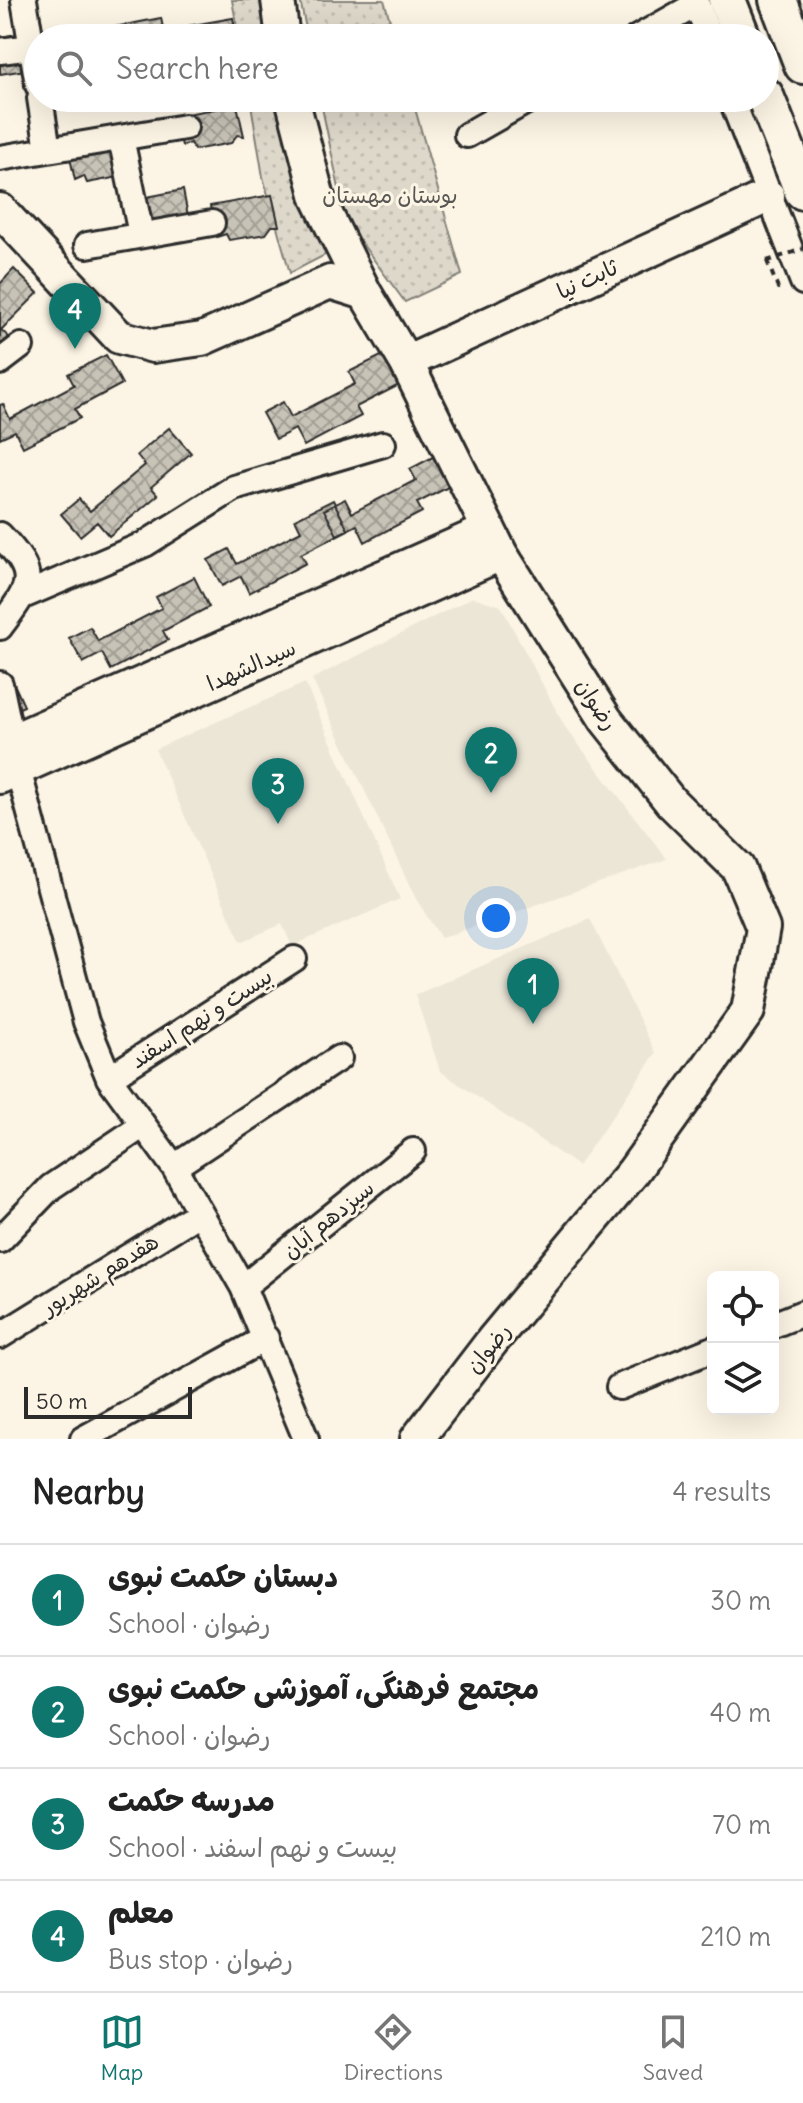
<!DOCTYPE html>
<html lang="en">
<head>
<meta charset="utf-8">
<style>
	body { margin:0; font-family:Delius,"Playpen Sans Arabic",sans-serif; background:#f6f6f6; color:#222 }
	.controls { position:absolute; right:24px; bottom:24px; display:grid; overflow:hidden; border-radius:12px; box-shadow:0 8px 32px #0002 }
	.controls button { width:72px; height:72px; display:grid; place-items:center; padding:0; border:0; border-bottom:2px solid #e0e0e0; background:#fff; color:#222; font:40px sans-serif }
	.scale { position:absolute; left:24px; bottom:20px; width:168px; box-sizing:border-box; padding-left:8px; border:4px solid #2b2b2b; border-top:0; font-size:22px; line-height:28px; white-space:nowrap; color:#2b2b2b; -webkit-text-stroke:6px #fcf5e5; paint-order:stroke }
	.you { position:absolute; left:496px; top:918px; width:28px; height:28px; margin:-20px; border:6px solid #fff; border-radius:50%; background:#1a73e8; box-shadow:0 0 0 12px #1a73e833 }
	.badge { display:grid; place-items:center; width:52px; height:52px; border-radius:50%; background:#0f766e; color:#fff; font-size:26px; font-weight:700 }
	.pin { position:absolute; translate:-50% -66px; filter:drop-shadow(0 2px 4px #0008) }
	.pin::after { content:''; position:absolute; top:42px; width:28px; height:24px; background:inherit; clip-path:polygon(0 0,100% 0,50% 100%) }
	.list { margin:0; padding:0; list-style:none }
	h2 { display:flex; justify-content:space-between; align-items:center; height:104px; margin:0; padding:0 32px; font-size:34px }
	h2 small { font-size:26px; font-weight:400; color:#767676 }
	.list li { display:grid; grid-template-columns:52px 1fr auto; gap:24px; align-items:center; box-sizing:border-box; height:112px; padding:0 32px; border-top:2px solid #e0e0e0 }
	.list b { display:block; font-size:30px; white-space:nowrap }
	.list p { margin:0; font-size:26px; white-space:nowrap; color:#767676 }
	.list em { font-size:26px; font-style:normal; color:#767676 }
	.icon { flex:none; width:44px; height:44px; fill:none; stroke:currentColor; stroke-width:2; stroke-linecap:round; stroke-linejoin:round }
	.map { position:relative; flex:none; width:803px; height:1439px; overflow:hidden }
	.search { position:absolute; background:#fff; box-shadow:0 8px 32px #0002; left:24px; right:24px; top:24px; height:88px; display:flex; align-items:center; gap:20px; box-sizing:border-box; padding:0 28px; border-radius:44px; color:#767676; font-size:30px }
	.sheet { height:552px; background:#fff }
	nav { display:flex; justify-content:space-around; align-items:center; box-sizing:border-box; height:112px; border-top:2px solid #e0e0e0; background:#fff; font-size:22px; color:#767676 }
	nav a { display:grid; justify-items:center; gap:4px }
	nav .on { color:#0f766e }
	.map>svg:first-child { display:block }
	.built { fill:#ece6d7 }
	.park { fill:url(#park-dots); stroke:#84827a; stroke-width:2 }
	.building { fill:url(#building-cross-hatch); stroke:#2b2b2b; stroke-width:2 }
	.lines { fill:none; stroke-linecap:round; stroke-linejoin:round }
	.minor-casing { stroke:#2b2b2b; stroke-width:30 }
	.major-casing { stroke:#2b2b2b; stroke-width:38 }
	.highway-casing { stroke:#2b2b2b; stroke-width:42 }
	.path { stroke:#2b2b2b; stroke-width:4; stroke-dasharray:6 6; stroke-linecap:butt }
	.minor { stroke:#fcf5e5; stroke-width:24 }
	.major { stroke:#fcf5e5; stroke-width:32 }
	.highway { stroke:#fcf5e5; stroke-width:36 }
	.path-bridge { stroke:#2b2b2b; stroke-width:4; stroke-dasharray:6 6; stroke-linecap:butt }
	.labels { text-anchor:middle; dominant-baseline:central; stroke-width:6; stroke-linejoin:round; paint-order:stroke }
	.park-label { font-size:22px; fill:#585653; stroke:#fcf5e5 }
	.street-label { font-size:22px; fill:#2b2b2b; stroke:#fcf5e5 }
</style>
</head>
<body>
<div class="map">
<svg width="803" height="1439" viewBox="0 0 803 1439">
	<defs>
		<pattern id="park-dots" width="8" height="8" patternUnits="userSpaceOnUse" patternTransform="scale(2)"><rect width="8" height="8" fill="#ded8ca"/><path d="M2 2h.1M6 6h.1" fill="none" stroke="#bfbaae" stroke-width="1.8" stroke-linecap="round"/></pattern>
		<pattern id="building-cross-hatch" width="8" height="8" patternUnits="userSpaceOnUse" patternTransform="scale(2)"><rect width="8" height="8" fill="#c8c3b7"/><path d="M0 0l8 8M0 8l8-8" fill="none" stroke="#a39f95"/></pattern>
	</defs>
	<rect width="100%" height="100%" fill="#fcf5e5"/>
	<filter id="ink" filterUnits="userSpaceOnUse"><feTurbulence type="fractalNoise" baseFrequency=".0125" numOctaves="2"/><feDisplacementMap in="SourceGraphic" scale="16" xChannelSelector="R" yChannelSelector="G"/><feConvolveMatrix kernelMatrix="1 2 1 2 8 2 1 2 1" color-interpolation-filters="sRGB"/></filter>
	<g filter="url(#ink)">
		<path class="built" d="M473,597L501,606L565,727L667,859L441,938L416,899L312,679Z
			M305,683L400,899L292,946L282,924L241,942L155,749Z
			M590,919L656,1053L578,1166L440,1071L415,995Z"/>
		<path class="park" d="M232,0H275L282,38H239Z
			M300,0H384L395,38H308Z
			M250,98H294L325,255L290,273L263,177Z
			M320,98H412L462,275L405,302L346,222Z"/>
		<path class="building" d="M161,18L165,38H101L99,30Z
			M233,18L237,38H173L170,29Z
			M44,29L46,38H38V68L0,74V37Z
			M237,105L244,136L237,135L231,143L194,150L190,143L182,146L175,116Z
			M130,138L124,176L87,183L84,176L75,180L68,149Z
			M183,190L189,221L127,232L121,202Z
			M272,195L279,226H272L266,234L229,240L226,234L217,237L210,206Z
			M14,269L38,293L1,330L9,337L0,346V284Z
			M387,353L403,383L356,407L361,416L304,446L295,429L276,439L262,413L283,402L291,417L355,384L349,372Z
			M106,355L122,384L75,409L80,418L23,447L15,431L0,438V405L3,404L10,419L74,385L68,374Z
			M169,428L191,453L151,487L158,495L109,536L97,522L80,536L61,514L79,499L90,511L145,465L137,455Z
			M448,449L464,479L417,503L422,512L365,542L357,525L337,535L324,510L345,499L352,513L416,480L410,469Z
			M333,500L348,530L301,554L306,563L249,593L241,576L222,586L208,560L229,549L237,564L301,531L295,519Z
			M194,577L209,607L163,631L168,640L111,670L102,653L83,663L69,638L90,627L98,641L162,608L156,597Z
			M10,675L24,706L0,717V680Z"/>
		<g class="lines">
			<defs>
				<path id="minor" d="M24,0L38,85
					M695,0L710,38
					M637,38L697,4
					M0,51L32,47
					M40,98L48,150
					M731,98L803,282
					M467,135L532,98
					M121,138L141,234
					M0,158L185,127
					M87,245L212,223
					M0,362L21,346
					M0,535C39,576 32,584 0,627
					M23,596L145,544L234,488L383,444
					M0,684L18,769L86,1022L109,1078L174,1167L243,1287L306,1439
					M109,1078L294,959
					M174,1167L339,1058
					M0,1240L51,1187L142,1126
					M243,1287L413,1151
					M773,1325L803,1313
					M0,1336L199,1213
					M619,1387L713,1349
					M83,1439L266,1338"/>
				<path id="major" d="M278,0L283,38
					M292,98L318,198L365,293
					M0,210L119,337L153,346L202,339L330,282L365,293L406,362L501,554L606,720L671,802L738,868L763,928L748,1011L633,1172L493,1340L417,1439
					M406,362L768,196
					M0,746L489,530
					M0,777L501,554"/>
				<path id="highway" d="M727,0L742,38
					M778,0L803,65
					M765,96L803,191"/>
			</defs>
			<use href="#minor" class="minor-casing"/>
			<use href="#major" class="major-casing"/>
			<use href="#highway" class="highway-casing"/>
			<path class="path" d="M767,261L778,288L782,287"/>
			<use href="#minor" class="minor"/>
			<use href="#major" class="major"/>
			<use href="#highway" class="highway"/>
			<path class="path-bridge" d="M767,261L803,249"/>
		</g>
	</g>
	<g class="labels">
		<g class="park-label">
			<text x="390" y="195">بوستان مهستان</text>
		</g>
		<g class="street-label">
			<text transform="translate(587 279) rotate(-25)">ثابت نیا</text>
			<text transform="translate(251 665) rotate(-24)">سیدالشهدا</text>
			<text transform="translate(597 704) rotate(56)">رضوان</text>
			<text transform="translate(201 1018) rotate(-33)">بیست و نهم اسفند</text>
			<text transform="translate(328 1219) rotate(-39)">سیزدهم آبان</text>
			<text transform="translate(100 1274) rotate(-32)">هفدهم شهریور</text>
			<text transform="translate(488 1348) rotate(-51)">رضوان</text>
		</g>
	</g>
</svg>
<div class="controls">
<button><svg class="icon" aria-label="locate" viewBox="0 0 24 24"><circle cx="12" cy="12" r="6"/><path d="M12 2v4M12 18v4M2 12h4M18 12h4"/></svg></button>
<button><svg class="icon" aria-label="layers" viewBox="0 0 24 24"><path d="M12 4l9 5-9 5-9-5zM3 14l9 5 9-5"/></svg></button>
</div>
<div class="scale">50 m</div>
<div class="you"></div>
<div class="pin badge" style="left:533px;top:1024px">1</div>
<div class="pin badge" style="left:491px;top:793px">2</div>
<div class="pin badge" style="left:278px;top:824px">3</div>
<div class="pin badge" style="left:75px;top:349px">4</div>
<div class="search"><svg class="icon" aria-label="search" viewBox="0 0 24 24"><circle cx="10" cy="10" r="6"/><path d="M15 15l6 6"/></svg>Search here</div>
</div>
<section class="sheet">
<h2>Nearby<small>4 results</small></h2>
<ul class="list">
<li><span class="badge">1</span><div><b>دبستان حکمت نبوی</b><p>School · رضوان</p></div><em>30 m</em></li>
<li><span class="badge">2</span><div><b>مجتمع‌ فرهنگی، آموزشی حکمت نبوی</b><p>School · رضوان</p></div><em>40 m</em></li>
<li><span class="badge">3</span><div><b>مدرسه حکمت</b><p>School · بیست و نهم اسفند</p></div><em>70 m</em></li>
<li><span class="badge">4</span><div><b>معلم</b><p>Bus stop · رضوان</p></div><em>210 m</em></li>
</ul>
</section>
<nav>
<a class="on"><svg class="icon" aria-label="map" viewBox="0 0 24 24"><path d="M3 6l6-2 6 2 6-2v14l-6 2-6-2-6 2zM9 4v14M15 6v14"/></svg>Map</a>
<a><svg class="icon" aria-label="directions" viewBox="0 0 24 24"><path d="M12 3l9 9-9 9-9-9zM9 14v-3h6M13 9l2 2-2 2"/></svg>Directions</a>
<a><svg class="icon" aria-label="saved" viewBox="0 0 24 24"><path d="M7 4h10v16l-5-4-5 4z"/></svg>Saved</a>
</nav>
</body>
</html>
